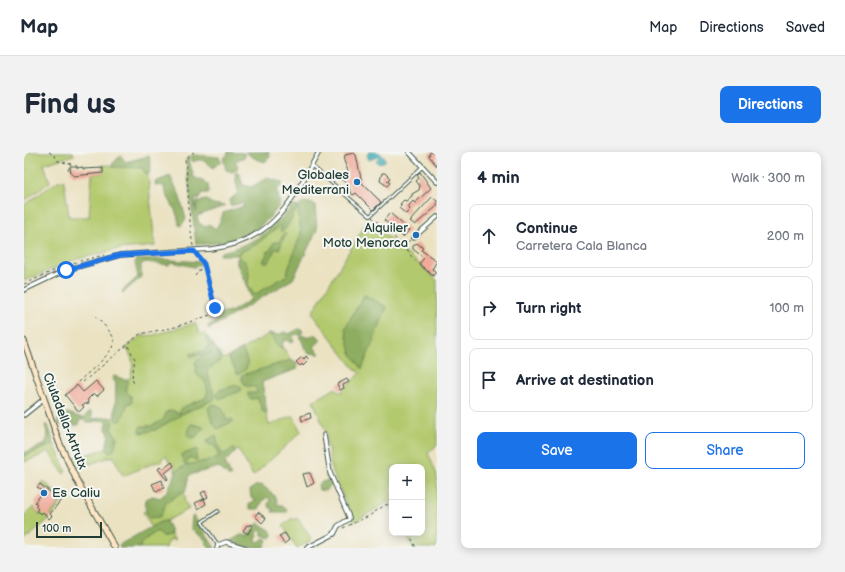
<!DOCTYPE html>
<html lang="en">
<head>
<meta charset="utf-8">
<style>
	body { margin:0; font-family:"Balsamiq Sans",sans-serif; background:#f2f2f3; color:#1f2937 }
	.controls { position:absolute; right:12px; bottom:12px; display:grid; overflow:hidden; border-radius:8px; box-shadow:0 2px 10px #0003 }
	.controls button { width:36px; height:36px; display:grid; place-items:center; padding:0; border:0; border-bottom:1px solid #e0e1e3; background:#fff; color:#1f2937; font:20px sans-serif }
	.scale { position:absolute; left:12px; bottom:10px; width:66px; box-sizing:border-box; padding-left:4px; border:2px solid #1f3d34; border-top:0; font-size:11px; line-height:14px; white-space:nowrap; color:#1f3d34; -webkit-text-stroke:3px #f6f6f2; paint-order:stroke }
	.stop { position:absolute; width:12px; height:12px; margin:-9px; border:3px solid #1a73e8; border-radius:50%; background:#fff }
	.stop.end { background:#1a73e8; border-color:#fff; box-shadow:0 1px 4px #0008 }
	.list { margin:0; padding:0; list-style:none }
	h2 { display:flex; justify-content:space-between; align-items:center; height:52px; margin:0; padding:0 16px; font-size:17px }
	h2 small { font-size:13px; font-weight:400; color:#747a83 }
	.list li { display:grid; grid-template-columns:26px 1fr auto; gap:12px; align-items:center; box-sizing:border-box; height:64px; margin:0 8px 8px; padding:0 8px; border:1px solid #e0e1e3; border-radius:8px }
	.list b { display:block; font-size:15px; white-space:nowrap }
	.list p { margin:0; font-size:13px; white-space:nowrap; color:#747a83 }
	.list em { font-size:13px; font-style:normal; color:#747a83 }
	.actions { display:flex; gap:8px; padding:12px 16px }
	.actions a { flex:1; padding:9px 0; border:1px solid #1a73e8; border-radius:8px; text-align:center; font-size:14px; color:#1a73e8 }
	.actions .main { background:#1a73e8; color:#fff }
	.icon { flex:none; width:22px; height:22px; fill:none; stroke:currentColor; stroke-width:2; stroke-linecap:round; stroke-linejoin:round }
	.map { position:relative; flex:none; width:413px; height:396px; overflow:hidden; border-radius:8px }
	header { display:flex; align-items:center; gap:24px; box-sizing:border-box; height:56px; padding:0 20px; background:#fff; border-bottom:1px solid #e0e1e3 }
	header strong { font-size:19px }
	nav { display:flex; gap:22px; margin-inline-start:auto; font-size:14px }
	.intro { display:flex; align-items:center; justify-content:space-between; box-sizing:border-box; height:96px; padding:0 24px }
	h1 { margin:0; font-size:28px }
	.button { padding:10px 18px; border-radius:8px; background:#1a73e8; color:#fff; font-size:14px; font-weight:700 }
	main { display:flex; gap:24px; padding:0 24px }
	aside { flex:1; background:#fff; border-radius:8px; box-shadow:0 2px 10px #0003 }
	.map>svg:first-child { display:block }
	.green { fill:#b3c96d; stroke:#698350 }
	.forest { fill:#8ead60; stroke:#56754a }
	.water { fill:#3dadb8; stroke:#2e7576 }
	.building { fill:#efaa9a }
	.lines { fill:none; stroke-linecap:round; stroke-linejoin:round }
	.service-casing { stroke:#3e5649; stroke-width:4 }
	.minor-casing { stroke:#3e5649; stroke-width:5.5 }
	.secondary-casing { stroke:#3e5649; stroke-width:7 }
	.path { stroke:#3e5649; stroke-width:1; stroke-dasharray:3 3; stroke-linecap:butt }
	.service { stroke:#fff; stroke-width:2 }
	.minor { stroke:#fff; stroke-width:3.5 }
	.secondary { stroke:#fee5c5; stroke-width:5 }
	.route { stroke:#1a73e8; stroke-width:5 }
	.poi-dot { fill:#1f6fb2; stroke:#f6f6f2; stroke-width:1.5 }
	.labels { text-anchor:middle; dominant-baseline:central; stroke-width:4; stroke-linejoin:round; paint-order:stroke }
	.poi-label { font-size:13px; fill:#1f3d34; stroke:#f6f6f2; text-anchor:end }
	.street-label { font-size:13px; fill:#1f3d34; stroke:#f6f6f2 }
</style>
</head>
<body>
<header>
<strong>Map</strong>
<nav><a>Map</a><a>Directions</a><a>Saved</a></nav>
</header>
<div class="intro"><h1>Find us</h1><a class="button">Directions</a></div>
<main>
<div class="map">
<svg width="413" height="396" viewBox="0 0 413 396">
	<rect width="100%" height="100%" fill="#f6f6f2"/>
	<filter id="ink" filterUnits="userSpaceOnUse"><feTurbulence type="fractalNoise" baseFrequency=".025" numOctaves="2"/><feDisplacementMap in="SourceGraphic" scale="8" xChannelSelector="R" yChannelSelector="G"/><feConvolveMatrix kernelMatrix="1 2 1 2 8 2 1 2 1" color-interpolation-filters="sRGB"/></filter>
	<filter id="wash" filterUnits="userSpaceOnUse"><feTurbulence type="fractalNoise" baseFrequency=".012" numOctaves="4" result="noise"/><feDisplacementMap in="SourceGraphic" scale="16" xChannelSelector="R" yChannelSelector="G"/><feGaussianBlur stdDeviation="0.9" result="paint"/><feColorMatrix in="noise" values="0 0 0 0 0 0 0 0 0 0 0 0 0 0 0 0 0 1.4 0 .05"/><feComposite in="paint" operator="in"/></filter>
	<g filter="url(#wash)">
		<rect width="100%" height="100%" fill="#ebe2c2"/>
		<path class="green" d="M0,0H49L50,3L20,12L26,30L0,49Z
			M78,13L123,14L131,94L95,97L50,108L0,129V53L34,29L40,28L45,65H65L68,22L79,21Z
			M274,55L277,81L262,124L227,145L213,100L225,96Z
			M344,68L413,128V293L404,301L413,323V396H389L380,381H398V315H368V358L364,350L330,370L308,319L302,286L303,283L289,249L312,236L316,241L336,221L329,215L288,161Z
			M171,171L176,183L180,181L200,207L247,181L257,193L274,217L235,230L245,273L269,264L277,280L229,324L214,297L197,309L158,321V339L162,346L160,348L165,357L142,369L136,370L127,375L119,360L156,341L150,314L148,311L146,312L142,304L138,306L137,310H132L99,324L89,304L51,317L46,307L86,296L85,266L91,265L92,229L106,226C110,212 110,208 102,196L117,184L130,183Z
			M30,292L42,319L40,322L24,299L14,305L0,310V304Z
			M19,329L40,347L28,364L26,361L25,367L0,389V365L9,355L16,363L22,356L28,360L37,348L16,332Z
			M268,366L270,368L273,366L277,371L288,388L273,396L259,374Z
			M133,379L139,384L146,383V379L151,389L147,387L142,394L143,396H115L120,388Z"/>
		<path class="forest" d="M204,0L220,1L221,5L211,9L214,14L212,18L208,20L202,18L199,6L203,4Z
			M221,0H245L246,5L241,10L232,7Z
			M97,3L101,10L125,4L127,15L125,22H122L118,16L89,15V11Z
			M170,3L195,5L197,9L189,16C183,10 177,5 169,10L167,4Z
			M164,5L170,25L184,32V41H178L174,47H171L172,60L173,50L182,48L189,52L201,54L173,64L175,71L181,75L185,72L192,77C194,71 198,68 199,61L220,54L218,51L206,54V48L214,41L211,21H215L219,33L227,35L243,26L258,30V34L255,35L253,39L256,52C237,82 206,92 172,92L162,7Z
			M146,24L155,42L162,67L157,74L155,73C154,57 143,48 139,33L132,34L131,30Z
			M279,50L291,52L293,78L269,127L185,177L184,174L192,170L195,162L207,160L228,147L213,112V106L215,105L223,111L225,122L224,133L230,143L262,124L277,81L274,55Z
			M269,54H273L272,59C267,65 265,75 258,80L256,78L260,71L231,93L215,101L214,103H196L197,100C227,94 249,77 269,54Z
			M260,82H262L255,97H251L245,110H239L244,99H246L250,90H255Z
			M133,107L176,110L177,112L170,115L148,110L145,113L122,110L117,112V125L99,141L98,139L114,125L111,111L112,108Z
			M340,143L363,155L338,217L327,201L321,176Z
			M275,177L279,179L276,183L272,182L268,185L270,189L266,191L265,189L260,188L257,197L253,194L245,181L254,183L260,180L265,182Z
			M278,183L284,186L289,183H293L297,188L290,195L296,202L284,201C279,196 280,190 275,185Z
			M184,185L198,207L183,219L191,247L158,262L155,260L157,256L181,246L184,240L181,229L173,223L171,219L173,217L171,210L180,203L187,201L167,205L166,202L181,198L185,193L181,186Z
			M219,197L224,212L221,218L214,223L204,205Z
			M267,208L272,211L274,216L238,230L243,260H239L234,246L227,247L224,244V241H233L232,235L222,234L218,228V223Z
			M90,224L105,229L102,233V239L107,244L108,250L103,253L97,269H92L91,265L92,230L88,228Z
			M213,233L217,235V238C210,243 202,243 195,247L192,243L195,238Z
			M189,252C199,254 200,259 202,268L208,267L210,269L193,277L187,267L184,256Z
			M148,258L157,263L131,278L117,281L115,278L117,274H128L140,267L142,260Z
			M66,259L68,261V267L85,265L89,269L87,277L93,285L90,298L86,300L82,297L85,282L82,277L83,271L79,268L63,271L61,268H55V273H49L44,270L39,274L33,271L36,263L44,261L59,266Z
			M167,272L180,275L172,285L166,286L163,283Z
			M21,273H24L30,292L0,304V301L21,292L24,284Z
			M192,283L194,293L199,303L209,296L211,300L201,310L207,324H204L195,315L165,323L161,341L158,340L142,351L136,365L125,366L121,355L122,347L129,344L136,346L143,340L153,318L163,313L195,306L191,294L184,292L182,289Z
			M173,297L174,299L172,302L173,309L166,305L162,312H160L157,303Z
			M303,323L306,324L308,332L301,339L295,338L294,334L297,330L305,328L301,324Z
			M238,333C244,339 254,343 253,353H258L262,356L263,360H248L249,357L246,356L244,352L246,348L244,345L239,348L235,357H225V352L231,348L227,346L226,338L231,334Z
			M168,364H170L191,396H185L180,386L167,377Z
			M142,369L146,377V383L139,384L133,379L120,388L115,396H96L95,393L136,370Z
			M234,371L246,378L249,384L246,386L238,383V379L236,378L232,381L234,385L231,388L235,390L240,386L243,388L240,395H223L206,389L217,383L224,384Z"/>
		<path class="water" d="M345,0L356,1L361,6V9L355,12L352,9L355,7L353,5L345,8L343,3Z"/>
		<g id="blocks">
			<path class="building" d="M406,0H410L413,3V14L405,4Z
				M330,1L332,3L338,31L357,50L349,58L332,41L329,43L326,40L325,32L316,27L322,25L324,19L320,9L321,3Z
				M46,14H53V16L59,15V17L79,16V21L49,24V22H47Z
				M396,20L407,36L391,51L389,49L384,55L386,57L382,62L375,56L378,53L376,52L380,48L382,49L388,44V42L395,38L396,34L392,29L395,26L393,23Z
				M358,21H361L366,26L363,29L366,31L363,34L356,29Z
				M408,45L413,49V54L391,73L386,69Z
				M366,61L385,78L379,85L360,68Z
				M393,91L399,96L397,98L413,109L408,117L412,120L409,124L395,112L400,106L389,97V94Z
				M282,204L285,208L279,214L278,212L276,214L272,210L278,205L280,207Z
				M323,227L325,230L319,233L320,236L316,238L313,232Z
				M72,229L80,238L73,244L70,241L64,247L65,251L58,253L60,255L55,260L41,243L53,233L59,240Z
				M286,261L287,266L278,269L277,264Z
				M148,310L150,314L141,321L144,327L143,328L134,317L137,314L139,317Z
				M284,321H286L290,331L283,335L279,322Z
				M138,328L140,336L132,340L128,332Z
				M16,332L37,348L26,362L28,364L25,367L19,360L17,362L12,359L14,357L11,354L13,352L11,350L19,340L13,335Z
				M181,339L184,345L180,347L182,352L174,357L171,351L180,347L177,341Z
				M234,360L242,366L238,371L231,364Z
				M226,372L229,373L224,382L219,379L223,373L225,374Z
				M261,381L265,388L260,392L255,384Z"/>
		</g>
	</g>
	<g filter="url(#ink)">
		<use href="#blocks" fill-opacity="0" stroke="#3e5649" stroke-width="1"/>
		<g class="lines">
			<defs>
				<path id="service" d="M288,14L346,64L398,15
					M194,359L178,370L194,393"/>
				<path id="minor" d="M385,0L413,30
					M389,86L413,65
					M0,138L42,118L96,103L187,97C250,89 267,50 295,0
					M0,263L20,247
					M193,396L194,393L202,390L222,396
					M283,396L310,382L314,374L325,367V365L306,321L300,283"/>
				<path id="secondary" d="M0,189L35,290L53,329L91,396"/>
			</defs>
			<use href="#service" class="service-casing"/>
			<use href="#minor" class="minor-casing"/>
			<use href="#secondary" class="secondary-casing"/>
			<path class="path" d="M25,0L30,3L34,9L47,12L43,20
				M348,65L380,94
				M386,88L381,93C386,108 402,117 413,126
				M169,94C164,65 165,36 161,7L170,0
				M171,124L180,112
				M0,132L45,112L80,103
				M104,194L111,207L108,226L110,233
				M54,230C63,221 91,201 90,188C90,182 74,167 69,162
				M59,230L116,182L151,175L189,162L191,156L180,112L171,102
				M319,376L345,364L361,353L368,352
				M385,381L392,396"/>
			<use href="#service" class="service"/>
			<use href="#minor" class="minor"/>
			<use href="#secondary" class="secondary"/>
		</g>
	</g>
	<g class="lines" filter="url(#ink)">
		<path class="route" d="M42,118L96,103L170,99L180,112L191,156"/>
	</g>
	<g class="poi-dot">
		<circle cx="333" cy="30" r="4"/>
		<circle cx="392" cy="83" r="4"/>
		<circle cx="20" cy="341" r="4"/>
	</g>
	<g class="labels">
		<g class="poi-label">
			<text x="325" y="23">Globales<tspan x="325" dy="15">Mediterrani</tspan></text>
			<text x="384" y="76">Alquiler<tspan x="384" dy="15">Moto Menorca</tspan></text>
			<text x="28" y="341" text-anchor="start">Es Caliu</text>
		</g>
		<g class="street-label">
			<text transform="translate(41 269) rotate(69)">Ciutadella-Artrutx</text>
		</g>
	</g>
</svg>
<div class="controls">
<button>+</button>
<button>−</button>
</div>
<div class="scale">100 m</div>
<div class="stop" style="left:42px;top:118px"></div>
<div class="stop end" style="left:191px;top:156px"></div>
</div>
<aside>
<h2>4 min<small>Walk · 300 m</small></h2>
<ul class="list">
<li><svg class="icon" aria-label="ahead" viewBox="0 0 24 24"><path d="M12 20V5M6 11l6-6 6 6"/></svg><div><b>Continue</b><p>Carretera Cala Blanca</p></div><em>200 m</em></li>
<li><svg class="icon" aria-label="right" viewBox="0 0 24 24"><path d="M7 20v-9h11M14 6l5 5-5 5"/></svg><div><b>Turn right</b></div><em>100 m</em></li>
<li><svg class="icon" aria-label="arrive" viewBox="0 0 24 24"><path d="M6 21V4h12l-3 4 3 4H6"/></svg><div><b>Arrive at destination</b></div></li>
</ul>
<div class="actions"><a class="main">Save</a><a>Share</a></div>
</aside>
</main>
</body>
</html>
